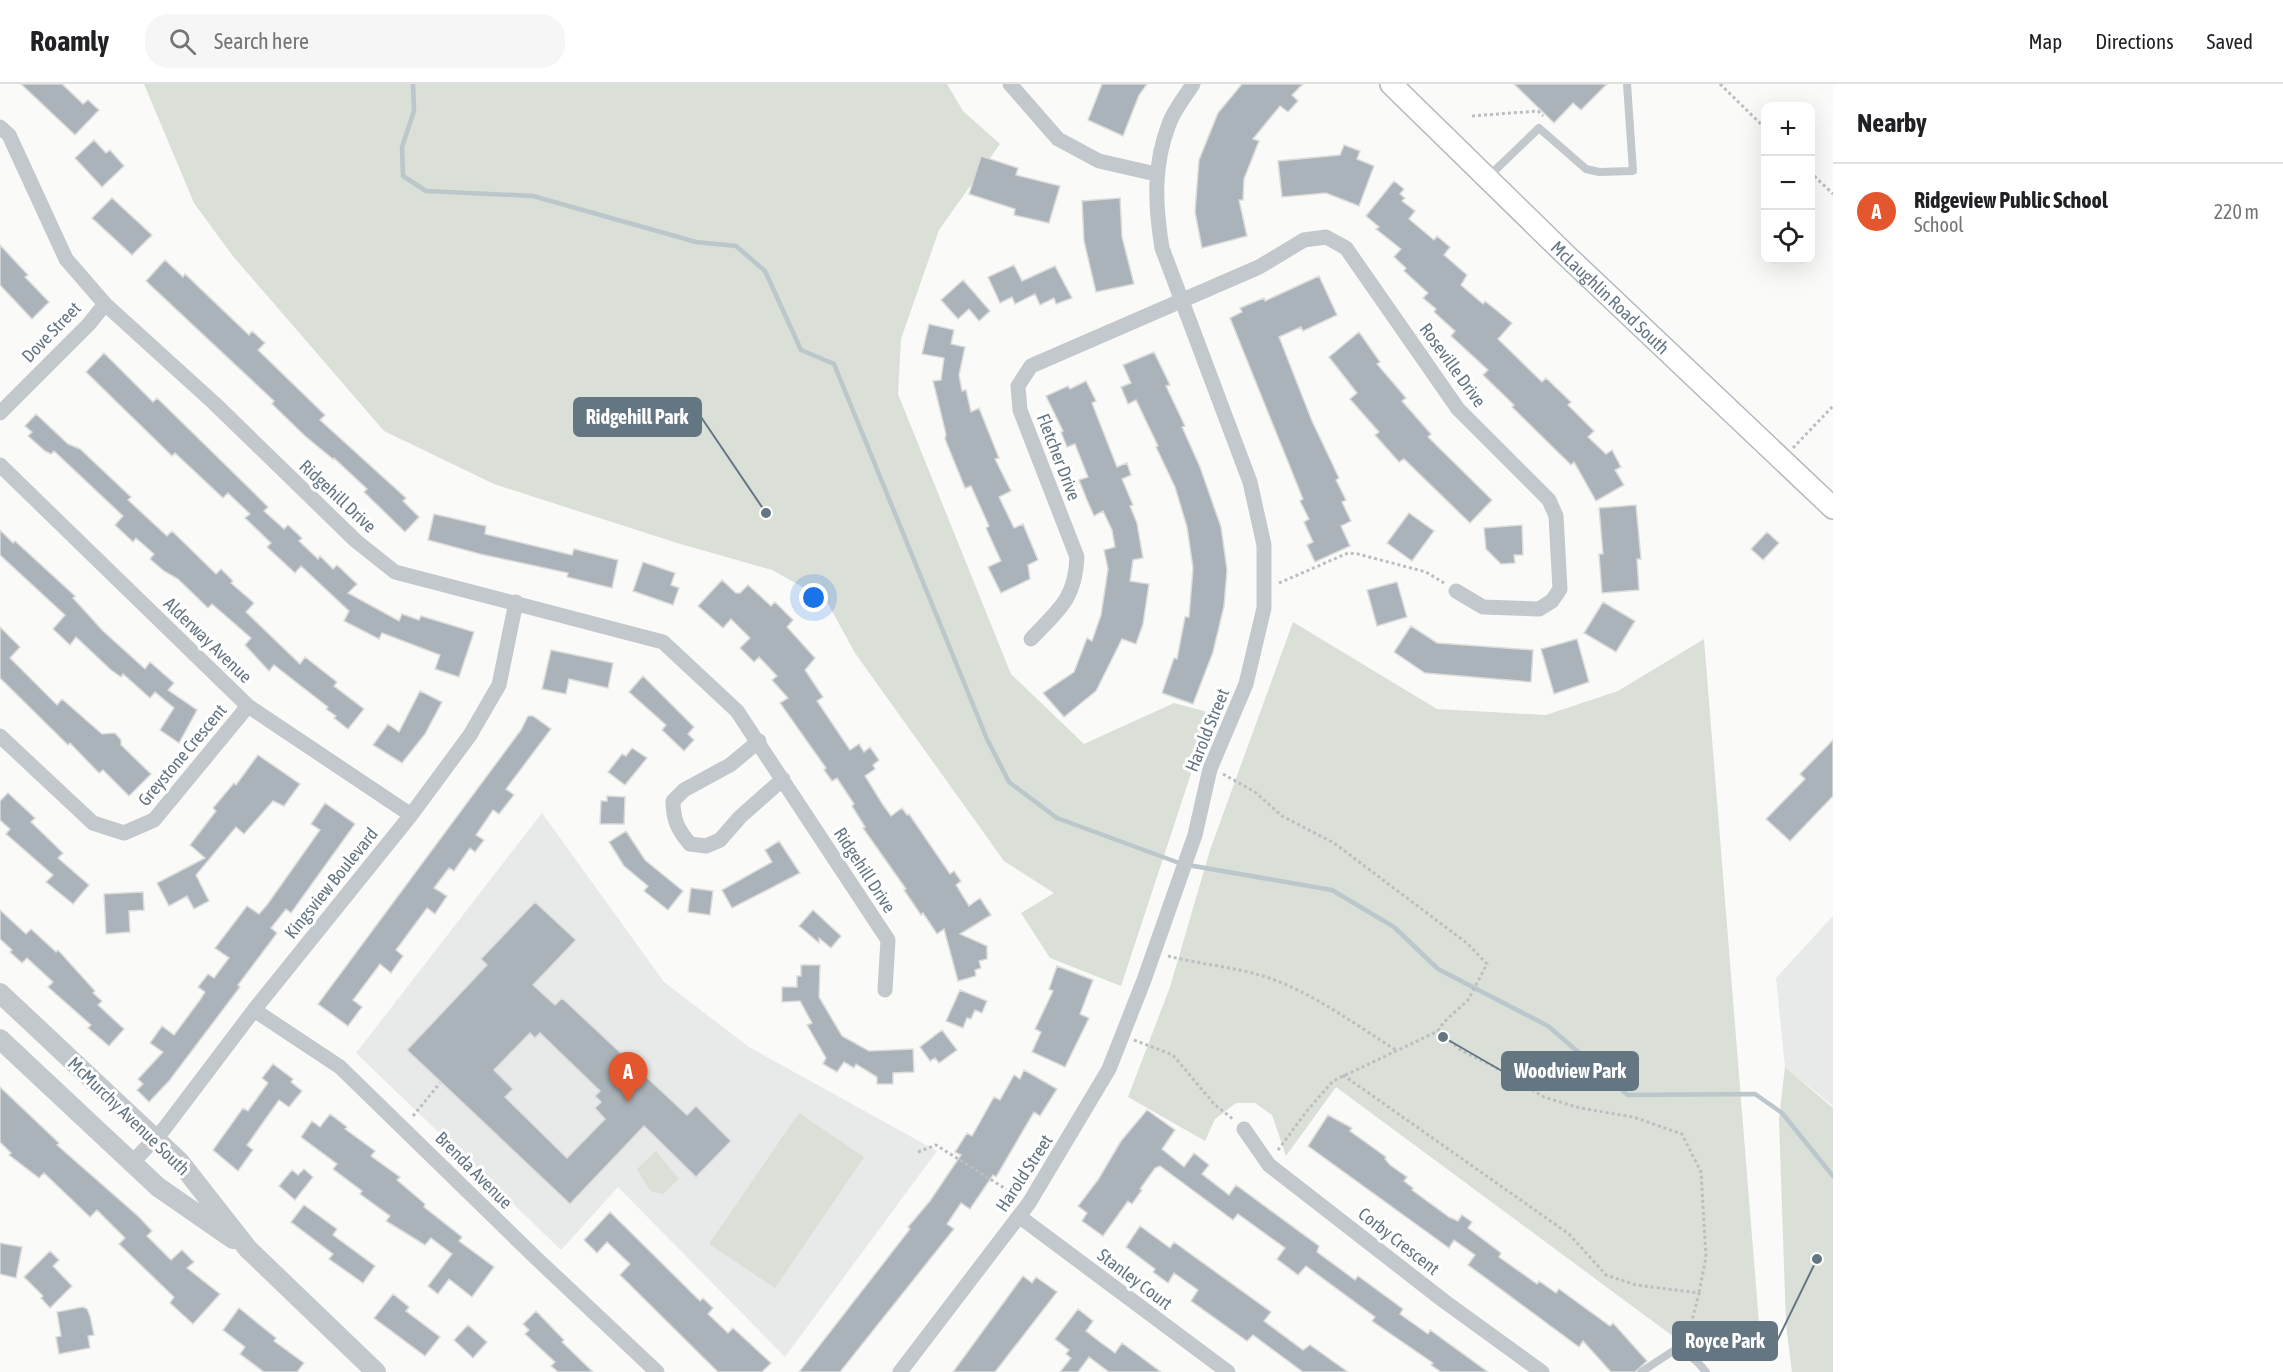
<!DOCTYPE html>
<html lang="en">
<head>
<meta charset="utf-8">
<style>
	body { margin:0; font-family:"Asap Condensed",sans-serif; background:#f6f6f6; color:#202124 }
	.controls { position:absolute; right:18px; top:18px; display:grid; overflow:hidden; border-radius:12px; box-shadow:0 6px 24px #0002 }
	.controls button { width:54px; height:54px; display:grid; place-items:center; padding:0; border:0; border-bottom:2px solid #e0e0e0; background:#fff; color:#202124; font:30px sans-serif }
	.you { position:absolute; left:814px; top:514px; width:21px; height:21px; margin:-15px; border:4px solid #fff; border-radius:50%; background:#1a73e8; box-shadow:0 0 0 9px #1a73e833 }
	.badge { display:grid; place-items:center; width:39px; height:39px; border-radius:50%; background:#e4572e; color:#fff; font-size:20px; font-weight:700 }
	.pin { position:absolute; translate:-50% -50px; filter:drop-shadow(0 2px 3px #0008) }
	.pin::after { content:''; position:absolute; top:32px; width:21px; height:18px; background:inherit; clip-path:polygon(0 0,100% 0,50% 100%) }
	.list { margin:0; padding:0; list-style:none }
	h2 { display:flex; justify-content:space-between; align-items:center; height:78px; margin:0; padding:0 24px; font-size:26px }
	h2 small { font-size:20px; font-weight:400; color:#757577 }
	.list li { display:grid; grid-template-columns:39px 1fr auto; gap:18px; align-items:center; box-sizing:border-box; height:96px; padding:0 24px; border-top:2px solid #e0e0e0 }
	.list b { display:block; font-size:22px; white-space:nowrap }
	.list p { margin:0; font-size:20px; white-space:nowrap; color:#757577 }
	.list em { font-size:20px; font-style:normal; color:#757577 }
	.icon { flex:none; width:33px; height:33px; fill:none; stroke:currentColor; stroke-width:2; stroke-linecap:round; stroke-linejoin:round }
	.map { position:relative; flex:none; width:1833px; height:1288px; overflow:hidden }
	header { display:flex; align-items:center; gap:36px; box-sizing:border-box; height:84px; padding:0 30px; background:#fff; border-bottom:2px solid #e0e0e0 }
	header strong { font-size:28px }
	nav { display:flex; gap:33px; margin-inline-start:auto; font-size:21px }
	.search { width:420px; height:54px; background:#f6f6f6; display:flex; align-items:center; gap:15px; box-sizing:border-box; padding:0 21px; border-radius:24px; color:#757577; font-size:22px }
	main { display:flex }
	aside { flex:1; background:#fff }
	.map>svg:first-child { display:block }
	.built { fill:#e8e9e9 }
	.green { fill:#dadfd7 }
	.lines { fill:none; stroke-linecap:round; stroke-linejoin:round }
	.stream { stroke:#bbc7cb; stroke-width:4.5 }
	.building { fill:#aab3b9; stroke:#dcdcda; stroke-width:1.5; fill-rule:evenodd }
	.secondary-casing { stroke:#b3babf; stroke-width:24 }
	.path { stroke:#bbbfc2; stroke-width:3; stroke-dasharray:3 3; stroke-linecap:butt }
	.service { stroke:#c3c8cc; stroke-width:8 }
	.minor { stroke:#c3c8cc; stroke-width:15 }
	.tertiary { stroke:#c3c8cc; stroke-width:20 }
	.secondary { stroke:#fff; stroke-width:21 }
	.labels { text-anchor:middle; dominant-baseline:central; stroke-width:6; stroke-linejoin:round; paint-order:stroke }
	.street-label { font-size:18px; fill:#657683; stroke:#fff }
	.leader { fill:none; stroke:#657683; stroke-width:2 }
	.callout-dot { fill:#657683; stroke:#fff; stroke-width:2 }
	.callout { fill:#657683; stroke:#657683; stroke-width:2 }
	.callout-label { font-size:20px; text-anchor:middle; font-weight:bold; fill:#fff }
</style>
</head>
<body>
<header>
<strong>Roamly</strong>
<div class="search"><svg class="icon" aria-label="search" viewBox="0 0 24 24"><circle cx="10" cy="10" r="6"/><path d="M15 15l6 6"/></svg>Search here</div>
<nav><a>Map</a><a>Directions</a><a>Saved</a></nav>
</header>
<main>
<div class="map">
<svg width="1833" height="1288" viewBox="0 0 1833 1288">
	<rect width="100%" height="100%" fill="#fafaf8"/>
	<path class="built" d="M542,729L664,898L749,963L937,1067L785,1273L618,1103L561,1166L356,969Z
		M1833,832V1022L1785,983L1776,894Z"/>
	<path class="green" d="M144,0H947L963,27L1000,60L939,146L901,255L898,310L1011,590L1084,660L1174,619L1211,629L1121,902L1050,874L1021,829L1054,809L1004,777L855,569L826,516L772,486L677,459L494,400L384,347L232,171L194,119Z
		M1293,538L1437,625L1546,631L1618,607L1704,555L1762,1277L1674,1253L1336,1003L1286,1072L1272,1031L1255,1019H1236L1215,1035L1205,1057L1128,1013L1170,903L1210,766Z
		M1785,983L1833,1024V1288H1792L1786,1241L1779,1035Z
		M799,1029L864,1073L775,1204L709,1160Z
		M656,1067L679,1095L663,1110L650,1107L637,1085Z"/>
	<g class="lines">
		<path class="stream" d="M413,0L414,27L402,63L403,92L426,107L533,112L696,158L736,162L765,187L801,266L834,280L987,655L1009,698L1057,734L1182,780L1332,806L1394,843L1438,885L1548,942L1628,1011L1755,1010L1782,1029L1833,1092"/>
	</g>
	<path class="building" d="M21,0H62L83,20L88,16L99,26L75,51Z
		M1102,0H1147L1139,11L1123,52L1088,36Z
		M1242,0H1303L1292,11L1298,17L1288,28L1280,22L1253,55L1259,57L1244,95L1243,116H1239L1247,152L1202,164L1195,128L1199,76L1218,29Z
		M1514,0H1607L1581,26L1573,19L1554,39Z
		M94,56L106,69L110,66L124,82L102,103L75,74Z
		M1344,61L1360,67L1357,75L1374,82L1359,122L1326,109L1282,113L1278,77L1340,71Z
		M981,72L1018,84L1016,91L1060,102L1049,139L1014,131L1015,125L969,110Z
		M1394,97L1404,105L1400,110L1405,114L1402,117L1415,127L1409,135L1434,156L1437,152L1450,163L1444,171L1467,191L1461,201L1483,220L1485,217L1512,239L1498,255L1542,298L1546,294L1571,318L1568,321L1594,347L1588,353L1606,370L1612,366L1621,383L1615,386L1624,401L1596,417L1574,378L1571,381L1512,323L1514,321L1483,291L1488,286L1451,252L1455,247L1434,228L1436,225L1423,214L1428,209L1404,187L1406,184L1394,173L1401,165L1376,145L1379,143L1366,132Z
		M112,114L152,151L132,171L92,134Z
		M1120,114L1122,153L1134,200L1096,208L1084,157L1082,117Z
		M0,161L28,191L25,193L49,218L32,235L0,201Z
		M165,176L183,193L185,190L249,251L252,247L265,259L258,266L325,331L320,336L406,414L403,417L419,433L405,448L364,408L367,405L334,374L333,375L305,352L272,320L274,317L146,197Z
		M1014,181L1022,197L1055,182L1072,214L1056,220L1054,214L1040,221L1035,210L1015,220L1012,213L1000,219L988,193Z
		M1319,192L1337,231L1303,247L1301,243L1279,253L1312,337L1339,394L1336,396L1346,416L1342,418L1351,437L1341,442L1350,462L1315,478L1307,461L1313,458L1304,438L1309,435L1300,417L1303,415L1230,234L1242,228L1240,224L1264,214L1265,217Z
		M963,196L990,227L979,237L969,225L958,235L941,216Z
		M929,240L954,246L951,260L965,263L959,291L962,307L966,306L971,328L979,324L999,374L995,375L1011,407L999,413L1014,444L1023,440L1038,476L1028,481L1030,495L1001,509L988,483L1001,477L986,444L989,442L971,402L965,404L945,355L946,350L933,297L941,296L944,274L922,270Z
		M1359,248L1380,278L1377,280L1406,314L1402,317L1431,350L1428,353L1492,416L1470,439L1404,375L1399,378L1375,351L1379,348L1350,315L1357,309L1329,273Z
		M1154,268L1170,301L1166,302L1185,342L1182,343L1200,383L1221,443L1227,486L1224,522L1213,568L1193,620L1162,609L1174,574L1177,575L1185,533H1189L1193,484L1187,443L1175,403L1156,363L1158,362L1136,316L1128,320L1121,303L1131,299L1123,281Z
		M104,269L153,318L157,314L249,404L268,423L264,427L284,445L288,441L302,454L299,457L318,475L320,472L333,485L337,481L357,500L348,509L399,537L402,530L419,536L421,532L474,548L459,593L435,585L440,571L382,549L379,555L344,537L349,527L301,482L295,489L267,463L271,459L245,434L250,430L228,409L223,414L175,369L172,372L86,288Z
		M1086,297L1096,317L1092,319L1117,383L1127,379L1131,391L1122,395L1133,421L1130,422L1137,439L1143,474L1133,476L1130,497L1149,500L1143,540L1136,560L1122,555L1096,607L1064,633L1043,609L1074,588L1087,554L1092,557L1101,531L1108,485L1104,466L1115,463L1112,446L1103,427L1094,432L1087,416L1079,396L1088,393L1075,360L1067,363L1061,348L1063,347L1046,312L1068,302L1070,305Z
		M36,330L68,360L80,365L131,413L128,416L167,452L172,447L216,490L221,485L233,497L231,499L254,519L246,528L300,580L305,573L337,598L334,602L364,625L348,645L334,634L336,632L326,625L328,623L274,581L269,587L245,561L251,554L212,520L208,524L178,495L164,487L150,475L154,470L136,454L133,458L115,441L123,432L54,367L51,370L45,367L28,352L32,348L25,342Z
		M1636,421L1641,475H1637L1639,506L1602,509L1599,470H1603L1599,424Z
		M1409,429L1434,447L1412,477L1387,459Z
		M434,430L486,442L485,450L572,471L574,465L618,476L612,504L567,493L568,489L480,470L428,456Z
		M1522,441L1523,471H1514L1515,479L1501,480L1486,465L1484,444Z
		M0,446L13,459L15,457L75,512L73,514L103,547L145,585L150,578L174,599L168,606L197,626L179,659L160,646L174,624L155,608L150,614L123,590L121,593L111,586L76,553L70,561L53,545L65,531L0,471Z
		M1767,448L1779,459L1763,476L1751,465Z
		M643,478L675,489L671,501L679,504L673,521L633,507Z
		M722,496L736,509H740L748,501L771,522L775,518L793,536L787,543L815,574L805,586L823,613L817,617L850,666L859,660L864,668L870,663L879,676L873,681L875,685L865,692L883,721L891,732L902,724L907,731L909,730L950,790L954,787L961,797L956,801L969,822L980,814L991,831L960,850L987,862V875L979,877L981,884L975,886L976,892L958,897L944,845L937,850L923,829L921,831L904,806L906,805L863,744L865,743L852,722L854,720L837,694L832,697L824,686L826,684L780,619L788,614L772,596L777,592L759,573L754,578L740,564L750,554L731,535L723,544L698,522Z
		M1397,498L1407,533L1377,542L1367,506Z
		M1603,518L1635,537L1616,568L1584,549Z
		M1411,542L1437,559L1533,566L1531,598L1425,589L1394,568Z
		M0,543L20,563L10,574L57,621L62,615L102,650L115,649L121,656V661L151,690L129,712L103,686L99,689L70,659L68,661L0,594Z
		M1577,555L1589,598L1554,610L1541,565Z
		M551,566L613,579L608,604L569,595L566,610L542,605Z
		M643,592L694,643L688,650L694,656L684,667L662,646L666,641L629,608Z
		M420,607L442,618L425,650L402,679L373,661L388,640L399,648Z
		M528,632H533L551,645L506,705L514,711L499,730L493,726L476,751L484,756L475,768L470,764L454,787L449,784L434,804L447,812L435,830L427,824L396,866L403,872L391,889L380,880L353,916L362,923L348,942L318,920L521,646Z
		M1833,656V712L1790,757L1766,735L1805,695L1800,690Z
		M632,664L647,674L625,701L608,688L622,670L626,672Z
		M258,671L300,700L284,722L273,717L244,750L236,743L196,791L209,817L194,825L187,812L169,822L157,799L205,774L190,761L216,727L213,724L234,699L236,701Z
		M8,709L35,734L31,738L63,769L58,774L89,801L73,820L46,798L53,791L6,750L10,745L0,736V717Z
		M607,712L625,713L624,740H600L601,717H607Z
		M325,719L355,740L291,829L286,825L271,844L277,849L238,901L240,903L169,997L149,1018L137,1006L143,1000L138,995L163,968L150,959L162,942L174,951L200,916L205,908L198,903L208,890L214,894L229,874L215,864L247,822L259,830L267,821L320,746L311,740Z
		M626,747L645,776L683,807L668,826L644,807L648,802L624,782L609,758Z
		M779,757L800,789L732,824L722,806L772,778L765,766Z
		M691,804L713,807L710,831L688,828Z
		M143,808L144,826L129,827L130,848L106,850L104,810Z
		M535,818L576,856L533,901L555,921L562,914L687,1031L696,1022L731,1057L696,1093L644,1042L570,1120L407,966L487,881L481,875ZM530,949L535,954L540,949L600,1007L595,1012L601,1018L595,1024L605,1035L567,1074L505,1013L513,1005L494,986Z
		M0,826L26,850L31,845L56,868L58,866L95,907L93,909L102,917L98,921L124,945L109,962L88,944L91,941L48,903L53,898L27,874L22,879L10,868L12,866L0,855Z
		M813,826L841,852L831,864L819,854V859L799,842Z
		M801,881H820L819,913L842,952L869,967L913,965L914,988L893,989V1000H877V993L856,980L854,984L844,978L837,988L823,980L826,974L807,941L812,939L800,917L782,918V903H797V892H801Z
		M1057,882L1093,896L1080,930L1089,934L1065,983L1032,968L1041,948L1035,945L1053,907L1049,905Z
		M960,906L987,917L982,929L975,926L971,935L967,934L963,944L946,937Z
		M942,946L957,966L939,979L935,974L930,977L920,963Z
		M273,980L293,995L291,998L302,1007L289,1023L279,1016L247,1061L253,1066L238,1087L213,1066L243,1024L248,1027L268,999L262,994Z
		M1024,986L1057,1005L1040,1032L1034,1028L996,1093L993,1091L970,1125L961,1119L947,1140L954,1145L840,1288H799L910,1145L908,1143L930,1117L961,1071L955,1068L967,1049L972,1052L994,1013L1000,1016L1014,991L1020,995Z
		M0,1003L59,1059L57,1061L139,1133L152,1147L147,1152L171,1176L182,1166L194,1178L187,1184L220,1210L193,1240L170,1219L174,1213L119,1160L125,1154L97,1126L90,1133L44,1089L39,1094L9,1071L11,1069L0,1058Z
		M1147,1026L1175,1046L1162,1065L1184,1083L1194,1069L1209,1081L1202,1090L1229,1111L1236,1101L1319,1162L1317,1168L1355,1196L1358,1192L1403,1225L1400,1230L1428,1250L1430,1246L1488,1288H1441L1431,1281L1433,1279L1372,1237L1375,1233L1306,1182L1298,1191L1277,1175L1285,1164L1238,1130L1233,1136L1160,1082L1155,1084L1140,1105L1142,1106L1132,1120L1128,1117L1103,1152L1082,1137L1087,1129L1078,1122L1098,1096L1121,1057Z
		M330,1030L347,1043L345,1045L375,1067L371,1072L400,1093L397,1096L425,1120L424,1123L462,1153L459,1157L494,1183L472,1213L449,1195L438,1210L428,1202L452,1170L431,1154L425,1161L386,1137L390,1132L360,1110L362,1107L333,1085L337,1080L301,1053L312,1037L320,1043Z
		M1328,1031L1352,1044L1350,1047L1386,1073L1385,1075L1390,1081L1407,1093L1404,1097L1413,1104L1412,1106L1449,1133L1458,1137L1462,1131L1472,1138L1468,1144L1501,1169L1499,1173L1537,1200L1539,1197L1556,1209L1559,1205L1610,1242L1613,1239L1647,1277L1635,1288H1611L1583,1257L1579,1263L1468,1181L1475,1171L1454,1156L1449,1164L1308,1062Z
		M304,1085L313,1093L295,1116L279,1102L292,1086L298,1091Z
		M304,1121L337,1145L333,1151L375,1182L363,1199L329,1175L333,1170L291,1138Z
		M610,1128L700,1217L703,1214L713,1224L708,1230L728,1249L733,1244L771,1279L762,1288H718L620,1191L630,1180L607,1158L597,1169L584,1156Z
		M1140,1142L1170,1164L1174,1158L1271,1228L1264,1237L1303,1266L1310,1261L1348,1288H1303L1253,1251L1247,1257L1191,1217L1198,1206L1174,1189L1168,1199L1153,1188L1155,1185L1126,1163Z
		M0,1159L22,1163L16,1194L0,1190Z
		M50,1167L59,1176L53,1182L72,1202L50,1224L41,1214L43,1212L24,1193Z
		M1023,1192L1032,1199L1036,1193L1057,1208L995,1288H953Z
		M393,1210L409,1223L406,1227L440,1253L425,1272L374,1234Z
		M83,1223L87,1225L90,1232L94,1251L88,1252L90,1264L59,1270L56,1253L61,1252L57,1228Z
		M239,1224L276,1254L274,1257L304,1279L297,1288H264L240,1270L245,1263L223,1246Z
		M1078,1225L1093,1237L1086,1247L1100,1258L1115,1269L1122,1259L1161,1288H1109L1089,1273L1078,1288H1060L1071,1274L1066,1270L1069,1266L1055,1255Z
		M536,1227L564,1256L562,1258L593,1288H558L551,1282L555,1278L525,1250L529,1246L523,1240Z
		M468,1241L487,1258L473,1274L454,1256Z"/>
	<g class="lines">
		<defs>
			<g id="secondary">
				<path id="s1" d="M1391,0L1567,172L1833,424"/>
			</g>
		</defs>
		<use href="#secondary" class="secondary-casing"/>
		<path class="path" d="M1720,0L1766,45
			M1472,32L1538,27L1543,32
			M1810,88L1833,110
			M1793,364L1833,322
			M1279,499L1348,469L1358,470L1426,488L1444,499
			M1223,690L1255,708L1282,732L1334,759L1468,860L1487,880L1468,916L1443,939L1438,947L1462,967L1493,982L1544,1013L1580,1024L1633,1033L1682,1050L1701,1088L1706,1173L1699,1209
			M1168,872C1199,880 1233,883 1263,892C1311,907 1354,940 1396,966
			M1134,956L1173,971L1214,1020L1234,1036
			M1343,991L1569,1150L1606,1191L1636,1201L1699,1209L1687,1256L1684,1258
			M413,1032L440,999
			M1278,1066L1306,1028L1333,997L1438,947
			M918,1068L936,1061L1017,1112"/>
		<path class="service" d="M1488,93L1539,44L1586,85L1599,88L1633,87L1627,0
			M1641,1288L1673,1267C1689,1270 1696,1275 1706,1288"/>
		<path class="minor" d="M1010,0L1058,55L1099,77L1156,90
			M0,43L9,51L66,175L105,220L214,319L356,457L395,488L663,558L737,627L888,856L885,906
			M0,329L89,240L105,220
			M0,381L248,622L411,731
			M1031,555C1059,525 1075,516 1077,473L1020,326L1018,302L1031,282L1259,183L1304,156L1326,153L1346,164L1458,325L1549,416L1556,432L1560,505L1552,517L1539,525L1483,523L1456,507
			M0,652L93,739L124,749L154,736L248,622
			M759,657L730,681L684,706L673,717C673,736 678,746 690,760L706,762L720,756L740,733L783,695
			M254,926L340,983L535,1173L657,1288
			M1244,1045L1269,1081L1444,1217L1542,1288
			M132,1079L164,1045L254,926L411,731L470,651L499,601L516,518
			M1020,1133L1228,1288
			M900,1288L1029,1119L1109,985L1144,896L1195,751L1210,685L1246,600L1264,524V461L1250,398L1162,164C1155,121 1153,81 1169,40C1174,26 1185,13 1193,0"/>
		<path class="tertiary" d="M0,909L179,1077L248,1165L376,1288
			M0,955L158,1103L233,1155"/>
		<use href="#secondary" class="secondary"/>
	</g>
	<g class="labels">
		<g class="street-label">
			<text stroke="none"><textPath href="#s1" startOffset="306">McLaughlin Road South</textPath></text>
			<text transform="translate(51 248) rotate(-46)">Dove Street</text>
			<text transform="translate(1453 281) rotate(54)">Roseville Drive</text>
			<text transform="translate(1059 373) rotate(69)">Fletcher Drive</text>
			<text transform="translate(338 412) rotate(43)">Ridgehill Drive</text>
			<text transform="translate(208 556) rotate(44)">Alderway Avenue</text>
			<text transform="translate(1207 646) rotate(-68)">Harold Street</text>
			<text transform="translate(182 671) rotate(-50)">Greystone Crescent</text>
			<text transform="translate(865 786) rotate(57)">Ridgehill Drive</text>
			<text transform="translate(331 799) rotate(-51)">Kingsview Boulevard</text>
			<text transform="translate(129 1032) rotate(44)">McMurchy Avenue South</text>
			<text transform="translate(474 1086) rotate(45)">Brenda Avenue</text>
			<text transform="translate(1024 1089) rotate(-57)">Harold Street</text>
			<text transform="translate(1399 1157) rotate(38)">Corby Crescent</text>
			<text transform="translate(1135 1195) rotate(37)">Stanley Court</text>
		</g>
	</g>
	<path class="leader" d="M766 429L701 333M1443 953L1502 987M1817 1175L1777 1257"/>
	<g class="callout-dot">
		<circle cx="766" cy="429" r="6"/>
		<circle cx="1443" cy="953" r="6"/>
		<circle cx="1817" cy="1175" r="6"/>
	</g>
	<g class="callout">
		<rect x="574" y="314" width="127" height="38" rx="6"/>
		<rect x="1502" y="968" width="136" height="38" rx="6"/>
		<rect x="1673" y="1238" width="104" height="38" rx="6"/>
	</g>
	<g class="callout-label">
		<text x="637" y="340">Ridgehill Park</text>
		<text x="1570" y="994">Woodview Park</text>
		<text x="1725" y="1264">Royce Park</text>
	</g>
</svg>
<div class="controls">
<button>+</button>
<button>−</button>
<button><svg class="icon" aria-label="locate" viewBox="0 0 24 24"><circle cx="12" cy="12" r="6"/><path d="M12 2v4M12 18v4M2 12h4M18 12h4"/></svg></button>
</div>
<div class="you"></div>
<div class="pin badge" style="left:628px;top:1018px">A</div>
</div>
<aside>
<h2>Nearby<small></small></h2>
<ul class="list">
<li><span class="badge">A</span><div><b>Ridgeview Public School</b><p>School</p></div><em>220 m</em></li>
</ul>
</aside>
</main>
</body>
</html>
